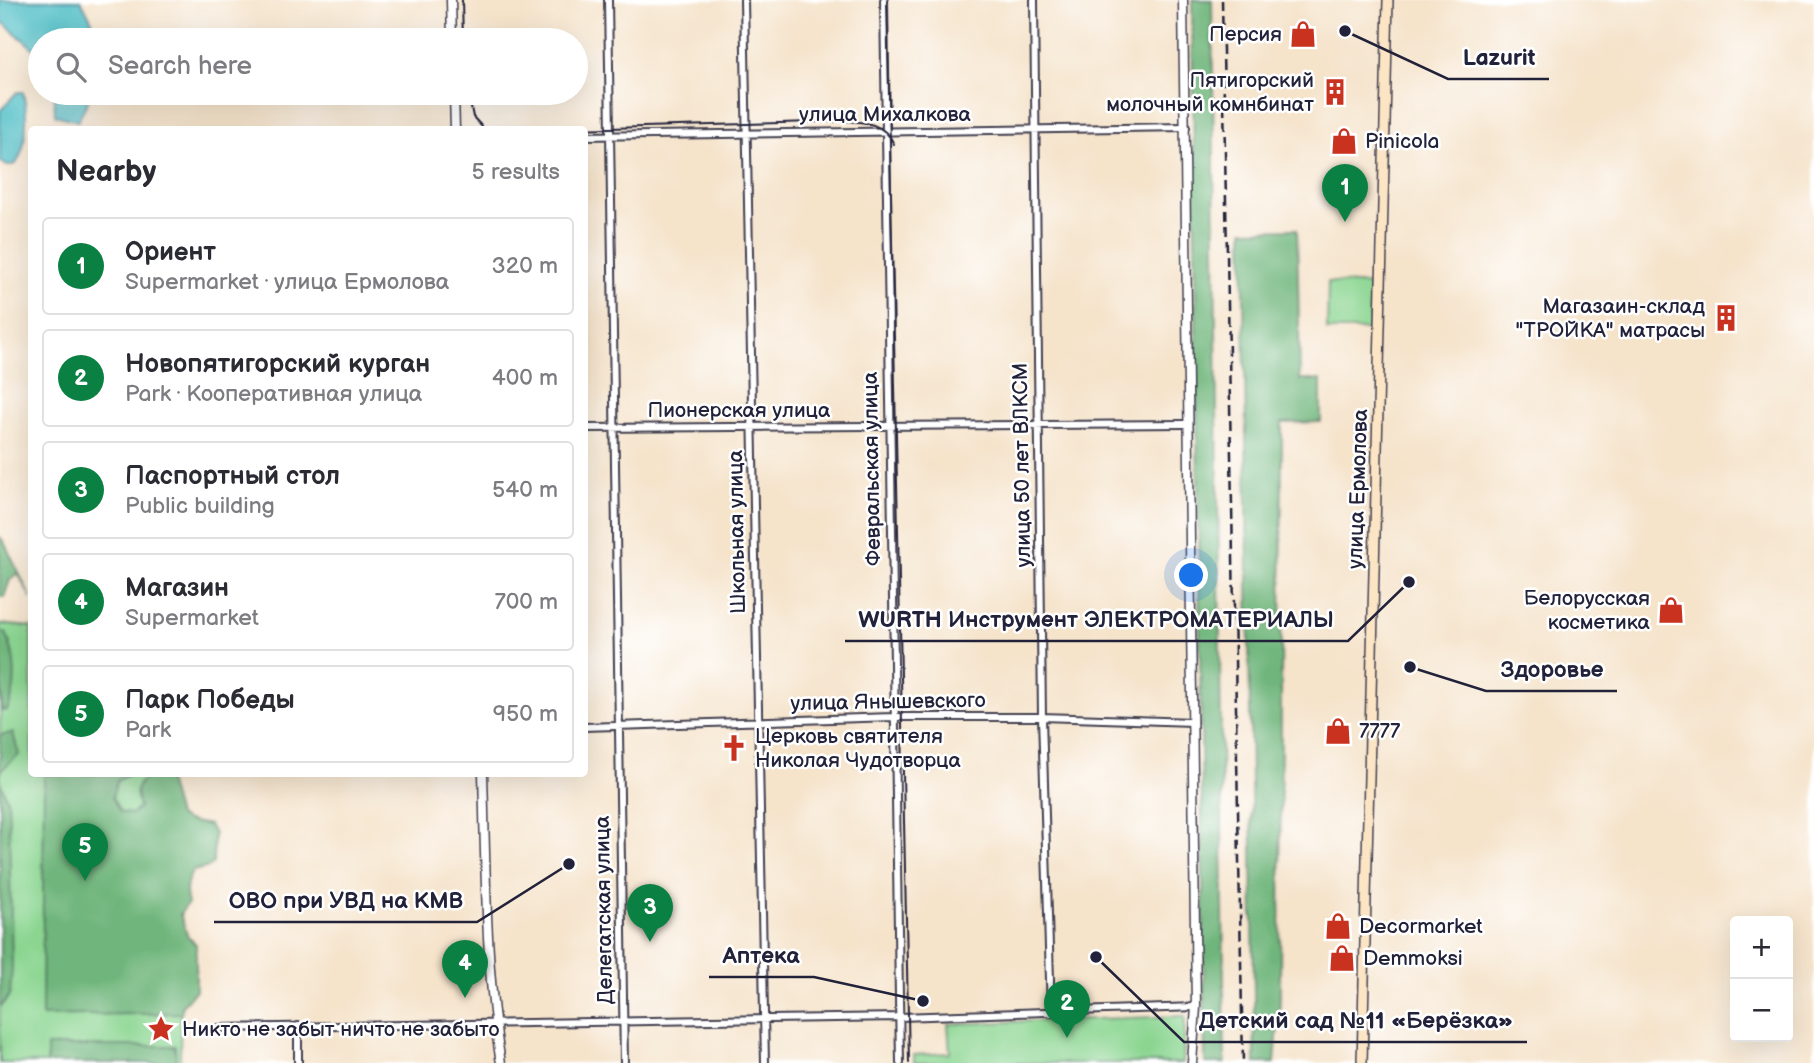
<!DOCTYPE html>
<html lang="en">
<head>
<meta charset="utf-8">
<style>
	body { margin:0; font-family:"Balsamiq Sans",sans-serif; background:#f7f7f7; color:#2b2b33 }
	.controls { position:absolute; right:21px; bottom:21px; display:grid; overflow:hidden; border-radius:7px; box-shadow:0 7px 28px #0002 }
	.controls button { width:63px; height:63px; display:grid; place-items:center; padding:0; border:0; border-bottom:2px solid #e1e1e2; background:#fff; color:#2b2b33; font:35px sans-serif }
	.you { position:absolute; left:1192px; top:576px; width:24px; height:24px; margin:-18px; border:5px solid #fff; border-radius:50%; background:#1a73e8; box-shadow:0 0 0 10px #1a73e833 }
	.badge { display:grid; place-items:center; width:46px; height:46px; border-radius:50%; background:#0b8043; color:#fff; font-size:23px; font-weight:700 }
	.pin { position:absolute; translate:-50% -58px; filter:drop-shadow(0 2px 4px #0008) }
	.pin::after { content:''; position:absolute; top:37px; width:24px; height:21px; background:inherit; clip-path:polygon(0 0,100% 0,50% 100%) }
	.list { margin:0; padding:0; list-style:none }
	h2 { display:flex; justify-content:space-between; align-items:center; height:91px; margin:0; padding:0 28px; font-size:30px }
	h2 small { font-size:23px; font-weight:400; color:#7c7c81 }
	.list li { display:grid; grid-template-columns:46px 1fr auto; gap:21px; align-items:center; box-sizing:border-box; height:98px; margin:0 14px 14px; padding:0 14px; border:2px solid #e1e1e2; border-radius:7px }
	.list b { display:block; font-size:26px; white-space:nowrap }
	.list p { margin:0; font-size:23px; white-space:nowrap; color:#7c7c81 }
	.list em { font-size:23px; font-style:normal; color:#7c7c81 }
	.icon { flex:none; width:38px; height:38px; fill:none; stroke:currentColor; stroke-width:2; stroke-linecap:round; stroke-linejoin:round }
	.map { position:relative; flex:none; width:1814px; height:1063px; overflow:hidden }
	.search { position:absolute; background:#fff; box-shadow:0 7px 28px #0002; left:28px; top:28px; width:560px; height:77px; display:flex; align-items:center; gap:18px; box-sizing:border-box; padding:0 24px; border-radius:38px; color:#7c7c81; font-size:26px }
	.panel { position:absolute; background:#fff; box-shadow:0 7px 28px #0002; left:28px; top:126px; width:560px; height:651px; border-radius:7px }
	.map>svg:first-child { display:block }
	.green { fill:#8bd591; stroke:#567c66; stroke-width:2 }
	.forest { fill:#70b67b; stroke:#496c5b; stroke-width:2 }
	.water { fill:#52c0c7; stroke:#3a7181; stroke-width:2 }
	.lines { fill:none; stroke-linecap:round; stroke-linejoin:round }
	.minor-casing { stroke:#423f50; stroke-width:10 }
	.tertiary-casing { stroke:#423f50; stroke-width:11 }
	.secondary-casing { stroke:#423f50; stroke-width:12 }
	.minor { stroke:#fff; stroke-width:6 }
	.tertiary { stroke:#fff; stroke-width:8 }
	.secondary { stroke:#fce5c4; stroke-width:9 }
	.tram { stroke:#22223b; stroke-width:2 }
	.rail { stroke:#22223b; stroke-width:2.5; stroke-dasharray:10 5; stroke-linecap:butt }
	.labels { text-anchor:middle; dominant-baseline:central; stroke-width:5; stroke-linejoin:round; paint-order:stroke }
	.poi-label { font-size:21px; fill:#22223b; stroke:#fff; text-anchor:start }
	.street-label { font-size:21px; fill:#22223b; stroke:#fff }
	.leader { fill:none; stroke:#22223b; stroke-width:2.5 }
	.callout-dot { fill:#22223b; stroke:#fff; stroke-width:2.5 }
	.callout-label { font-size:23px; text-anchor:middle; font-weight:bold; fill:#22223b; stroke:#fff; stroke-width:5; stroke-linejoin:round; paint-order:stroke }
</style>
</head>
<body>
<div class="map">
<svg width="1814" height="1063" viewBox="0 0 1814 1063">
	<rect width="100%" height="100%" fill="#fff"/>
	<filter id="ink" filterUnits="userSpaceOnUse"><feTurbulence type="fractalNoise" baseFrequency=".0143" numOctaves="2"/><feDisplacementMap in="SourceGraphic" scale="14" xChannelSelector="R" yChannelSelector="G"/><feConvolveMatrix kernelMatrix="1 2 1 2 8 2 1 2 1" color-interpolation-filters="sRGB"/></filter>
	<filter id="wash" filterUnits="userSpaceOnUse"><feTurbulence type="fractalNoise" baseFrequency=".00686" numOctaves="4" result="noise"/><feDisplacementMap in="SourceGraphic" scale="28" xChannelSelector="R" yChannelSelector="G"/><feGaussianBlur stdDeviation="1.57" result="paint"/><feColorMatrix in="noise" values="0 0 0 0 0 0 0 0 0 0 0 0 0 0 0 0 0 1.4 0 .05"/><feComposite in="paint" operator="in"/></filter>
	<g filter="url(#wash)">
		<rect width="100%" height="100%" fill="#f5e3ca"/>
		<path class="green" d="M1328,282L1369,285L1370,330H1327Z
			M0,624L31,627L32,774H159L181,988L180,1063H0Z
			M1185,1016L1183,1063H914V1055L950,1053L948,1024Z"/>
		<path class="forest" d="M1192,0H1212L1225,1063H1205Z
			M1297,229L1300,380H1321V422L1282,423L1280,1000L1275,1063H1255L1243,230Z
			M0,537L4,542L31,598L18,573L10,580L4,597H0Z
			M0,632L6,633C16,656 19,687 7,710L2,711Z
			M13,733L19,755L2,769L0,778V735Z
			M44,774H130L117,781L112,797L120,812L131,814L139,808L136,791L140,782L150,776L167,777L178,816L187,821L209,825L214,834L213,863L209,867L193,871C186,881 184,891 188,903L180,914L188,937L196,944V990L183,1004L181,1013L42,1016Z
			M0,781L8,802L9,820L12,967L10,995L0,1007Z
			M47,1046H175L176,1063H47Z"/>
		<path class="water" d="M0,0H81L97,31V40H40V54L0,20Z
			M17,92H23C28,113 28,146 16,164L7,166L0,161V111Z
			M54,93H92L78,121L55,115Z"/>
	</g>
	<g filter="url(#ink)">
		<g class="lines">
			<defs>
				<path id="minor" d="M608,0L624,1063
					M744,0L765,1063
					M884,0L900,1063
					M1034,0L1042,717L1051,1013
					M584,136L1186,127
					M584,428L1187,424
					M584,727L893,717H1042L1193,722
					M298,1026V1063
					M219,1028L900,1017L1196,1007"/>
				<path id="tertiary" d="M451,0L452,40
					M1183,0L1196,1007L1192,1063
					M454,93L455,130
					M483,774C486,870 485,968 501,1063"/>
				<path id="secondary" d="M1362,1063L1388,0"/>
			</defs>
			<use href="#minor" class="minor-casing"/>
			<use href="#tertiary" class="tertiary-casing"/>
			<use href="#secondary" class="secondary-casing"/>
			<use href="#minor" class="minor"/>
			<use href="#tertiary" class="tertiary"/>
			<use href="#secondary" class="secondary"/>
			<path class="tram" d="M462,0L463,40
				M887,0L909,1063
				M468,93L473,117L485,130
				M541,130L847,121C866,122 885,124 894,144"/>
			<path class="rail" d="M1222,0L1243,1063"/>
		</g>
	</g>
	<defs>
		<symbol id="shop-bare" viewBox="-9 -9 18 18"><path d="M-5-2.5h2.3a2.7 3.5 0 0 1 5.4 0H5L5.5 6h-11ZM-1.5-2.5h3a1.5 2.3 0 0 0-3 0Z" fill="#c8321e" stroke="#fff" stroke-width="2.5" paint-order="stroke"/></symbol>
		<symbol id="building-bare" viewBox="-9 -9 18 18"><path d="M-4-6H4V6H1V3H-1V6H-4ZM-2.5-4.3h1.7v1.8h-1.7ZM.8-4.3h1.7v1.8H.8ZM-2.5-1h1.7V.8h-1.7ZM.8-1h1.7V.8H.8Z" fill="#c8321e" stroke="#fff" stroke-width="2.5" paint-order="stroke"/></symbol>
		<symbol id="church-bare" viewBox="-9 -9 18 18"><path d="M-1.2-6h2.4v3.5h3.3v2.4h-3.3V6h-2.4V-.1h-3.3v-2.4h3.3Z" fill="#c8321e" stroke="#fff" stroke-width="2.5" paint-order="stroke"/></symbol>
		<symbol id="sight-bare" viewBox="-9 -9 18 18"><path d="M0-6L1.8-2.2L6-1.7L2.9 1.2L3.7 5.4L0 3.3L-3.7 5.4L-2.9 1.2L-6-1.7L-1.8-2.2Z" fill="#c8321e" stroke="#fff" stroke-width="2.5" paint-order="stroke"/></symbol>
	</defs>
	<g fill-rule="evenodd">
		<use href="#shop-bare" x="1284" y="15" width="38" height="38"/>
		<use href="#building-bare" x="1316" y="73" width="38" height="38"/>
		<use href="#shop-bare" x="1325" y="122" width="38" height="38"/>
		<use href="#building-bare" x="1707" y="299" width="38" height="38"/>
		<use href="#shop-bare" x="1652" y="591" width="38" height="38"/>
		<use href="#shop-bare" x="1319" y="712" width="38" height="38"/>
		<use href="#church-bare" x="715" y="729" width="38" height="38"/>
		<use href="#shop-bare" x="1319" y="907" width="38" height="38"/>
		<use href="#shop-bare" x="1323" y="939" width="38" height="38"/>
		<use href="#sight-bare" x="142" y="1010" width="38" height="38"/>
	</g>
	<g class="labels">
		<g class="poi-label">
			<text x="1282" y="34" text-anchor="end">Персия</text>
			<text x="1314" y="80" text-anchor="end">Пятигорский<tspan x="1314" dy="24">молочный комнбинат</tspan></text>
			<text x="1365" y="141">Pinicola</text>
			<text x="1705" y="306" text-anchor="end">Магазаин-склад<tspan x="1705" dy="24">"ТРОЙКА" матрасы</tspan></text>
			<text x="1650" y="598" text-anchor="end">Белорусская<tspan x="1650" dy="24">косметика</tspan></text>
			<text x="1359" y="731">7777</text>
			<text x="755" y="736">Церковь святителя<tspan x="755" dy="24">Николая Чудотворца</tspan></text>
			<text x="1359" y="926">Decormarket</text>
			<text x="1363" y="958">Demmoksi</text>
			<text x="182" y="1029">Никто не забыт ничто не забыто</text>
		</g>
		<g class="street-label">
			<text x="885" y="114">улица Михалкова</text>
			<text x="739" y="410">Пионерская улица</text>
			<text transform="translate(1022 465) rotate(-91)">улица 50 лет ВЛКСМ</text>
			<text transform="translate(872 469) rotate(-91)">Февральская улица</text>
			<text transform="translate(1358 489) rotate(-88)">улица Ермолова</text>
			<text transform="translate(737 532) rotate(-91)">Школьная улица</text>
			<text transform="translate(888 702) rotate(-1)">улица Янышевского</text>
			<text transform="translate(604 910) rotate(-91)">Делегатская улица</text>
		</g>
	</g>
	<path class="leader" d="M1345 31L1448 79H1549M1409 582L1348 641H845M1410 667L1486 691H1617M569 864L477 922H214M923 1001L814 977H709M1096 957L1184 1042H1527"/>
	<g class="callout-dot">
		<circle cx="1345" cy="31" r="7"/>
		<circle cx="1409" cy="582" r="7"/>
		<circle cx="1410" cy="667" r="7"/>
		<circle cx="569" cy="864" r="7"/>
		<circle cx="923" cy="1001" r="7"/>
		<circle cx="1096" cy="957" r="7"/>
	</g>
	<g class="callout-label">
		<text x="1499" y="65">Lazurit</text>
		<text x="1096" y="627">WURTH Инструмент ЭЛЕКТРОМАТЕРИАЛЫ</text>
		<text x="1552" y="677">Здоровье</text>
		<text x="346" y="908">ОВО при УВД на КМВ</text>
		<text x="761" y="963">Аптека</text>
		<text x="1356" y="1028">Детский сад №11 «Берёзка»</text>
	</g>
</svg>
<div class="controls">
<button>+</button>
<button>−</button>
</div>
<div class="you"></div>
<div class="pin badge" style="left:1345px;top:222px">1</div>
<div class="pin badge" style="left:1067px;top:1038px">2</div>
<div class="pin badge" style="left:650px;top:942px">3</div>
<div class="pin badge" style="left:465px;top:998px">4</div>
<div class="pin badge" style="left:85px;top:881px">5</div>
<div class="search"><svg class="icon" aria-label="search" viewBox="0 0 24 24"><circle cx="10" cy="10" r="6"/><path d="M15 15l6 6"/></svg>Search here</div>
<section class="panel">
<h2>Nearby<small>5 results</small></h2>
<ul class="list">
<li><span class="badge">1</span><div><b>Ориент</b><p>Supermarket · улица Ермолова</p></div><em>320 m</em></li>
<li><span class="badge">2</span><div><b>Новопятигорский курган</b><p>Park · Кооперативная улица</p></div><em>400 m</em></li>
<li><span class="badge">3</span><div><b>Паспортный стол</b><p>Public building</p></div><em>540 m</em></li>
<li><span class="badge">4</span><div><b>Магазин</b><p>Supermarket</p></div><em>700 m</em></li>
<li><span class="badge">5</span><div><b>Парк Победы</b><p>Park</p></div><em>950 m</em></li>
</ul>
</section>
</div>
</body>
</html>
